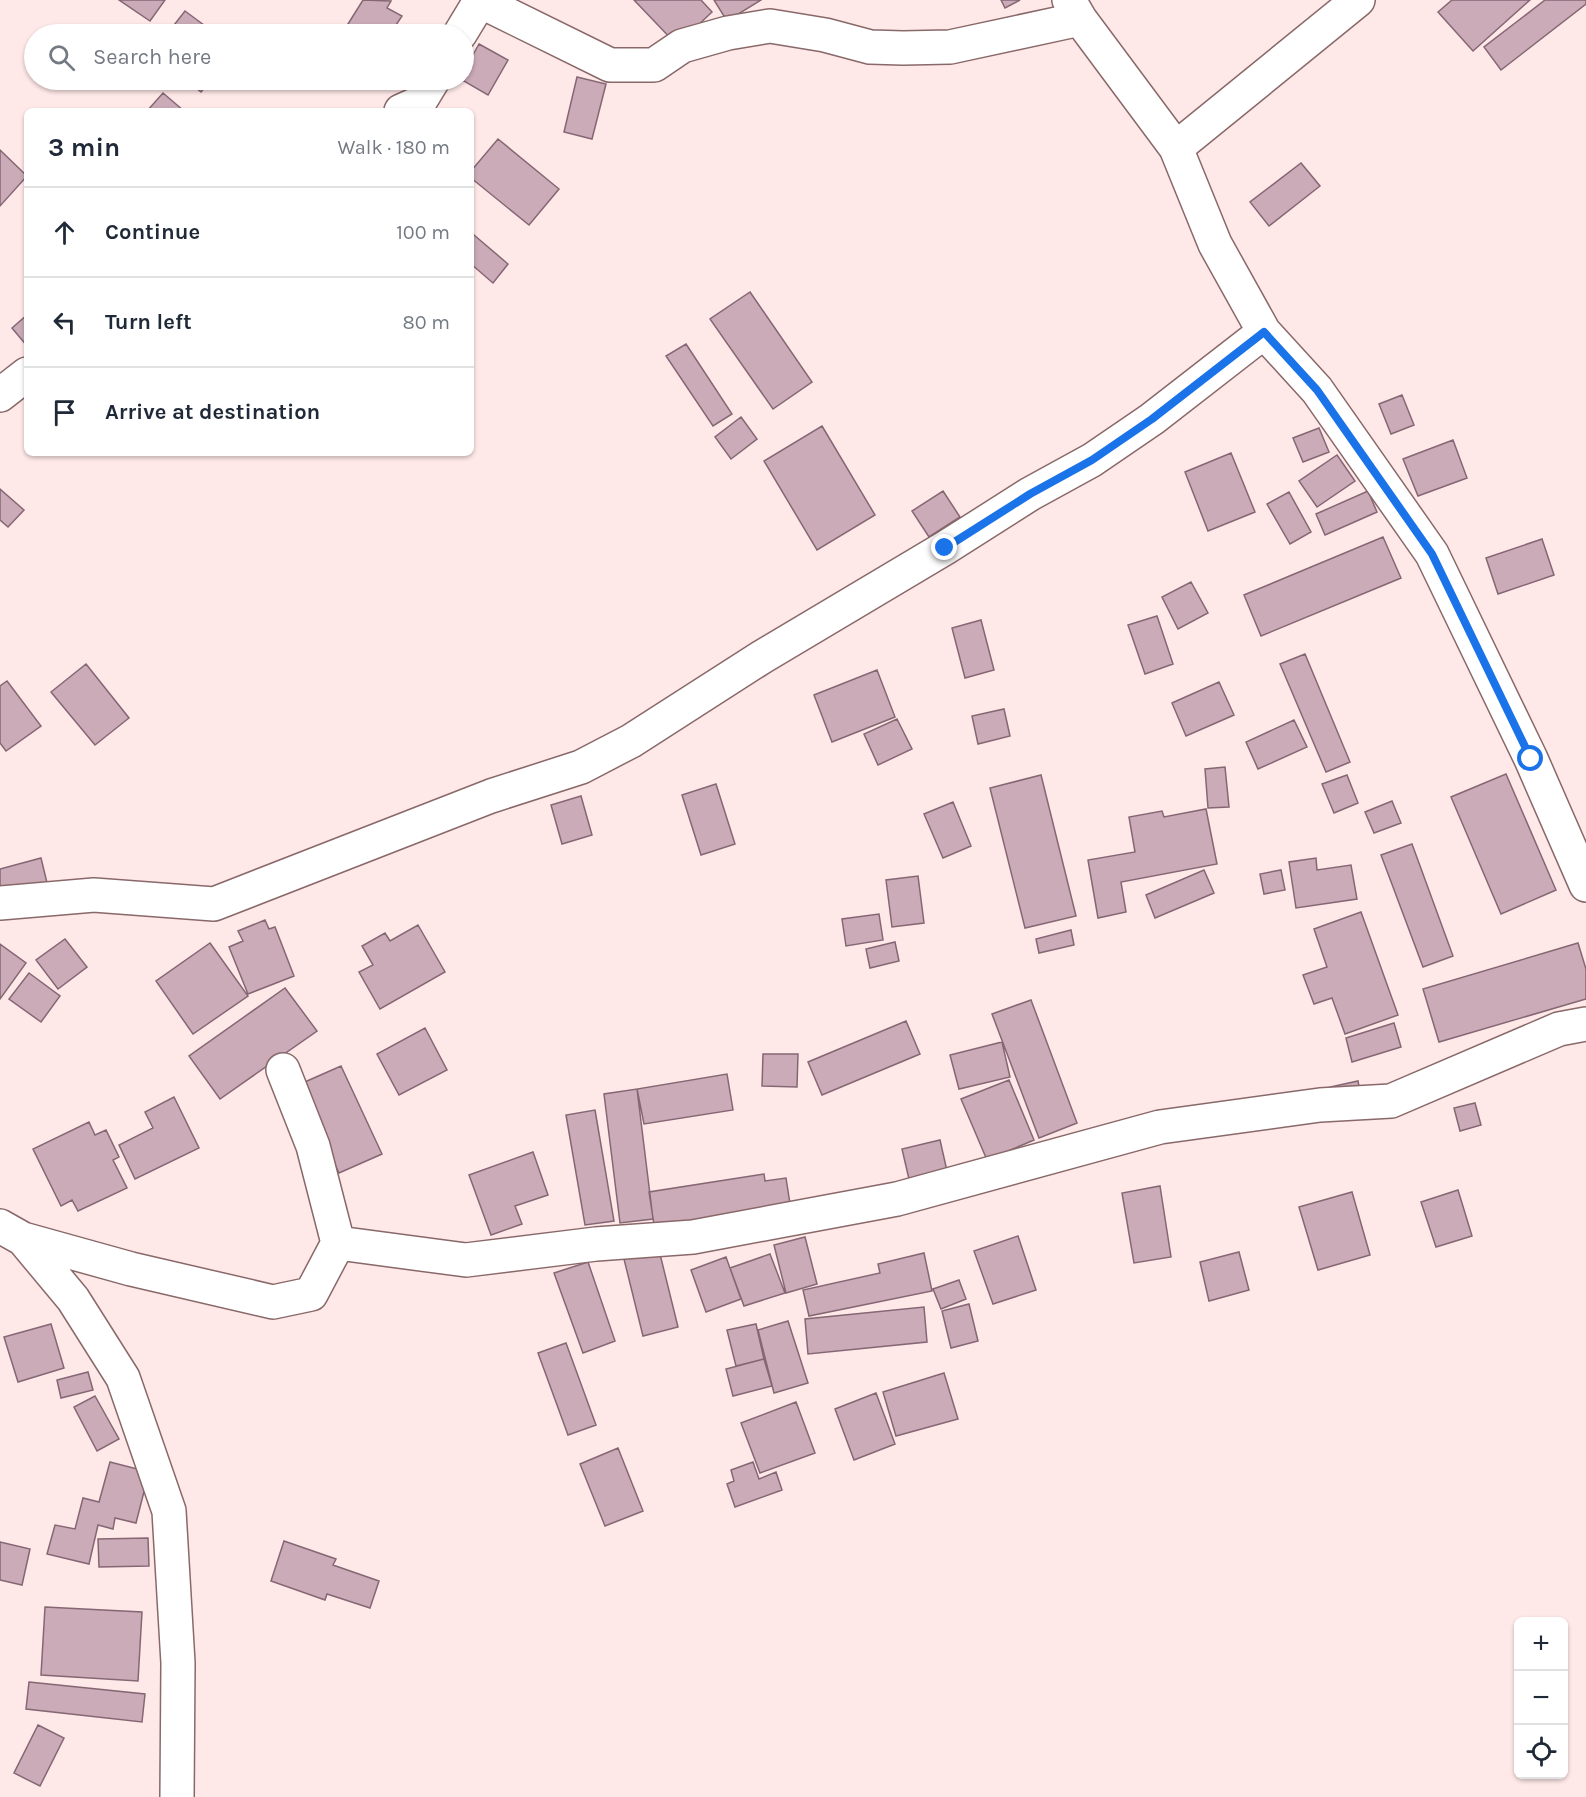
<!DOCTYPE html>
<html lang="en">
<head>
<meta charset="utf-8">
<style>
	body { margin:0; font-family:Karla,sans-serif; background:#f2f2f3; color:#1f2937 }
	.controls { position:absolute; right:18px; bottom:18px; display:grid; overflow:hidden; border-radius:9px; box-shadow:0 2px 4px #0004 }
	.controls button { width:54px; height:54px; display:grid; place-items:center; padding:0; border:0; border-bottom:2px solid #e0e1e3; background:#fff; color:#1f2937; font:30px sans-serif }
	.stop { position:absolute; width:18px; height:18px; margin:-14px; border:4px solid #1a73e8; border-radius:50%; background:#fff }
	.stop.end { background:#1a73e8; border-color:#fff; box-shadow:0 2px 6px #0008 }
	.list { margin:0; padding:0; list-style:none }
	h2 { display:flex; justify-content:space-between; align-items:center; height:78px; margin:0; padding:0 24px; font-size:26px }
	h2 small { font-size:20px; font-weight:400; color:#747a83 }
	.list li { display:grid; grid-template-columns:39px 1fr auto; gap:18px; align-items:center; box-sizing:border-box; height:90px; padding:0 24px; border-top:2px solid #e0e1e3 }
	.list b { display:block; font-size:22px; white-space:nowrap }
	.list em { font-size:20px; font-style:normal; color:#747a83 }
	.icon { flex:none; width:33px; height:33px; fill:none; stroke:currentColor; stroke-width:2; stroke-linecap:round; stroke-linejoin:round }
	.map { position:relative; flex:none; width:1586px; height:1797px; overflow:hidden }
	.search { position:absolute; background:#fff; box-shadow:0 2px 4px #0004; left:24px; top:24px; width:450px; height:66px; display:flex; align-items:center; gap:15px; box-sizing:border-box; padding:0 21px; border-radius:33px; color:#747a83; font-size:22px }
	.panel { position:absolute; background:#fff; box-shadow:0 2px 4px #0004; left:24px; top:108px; width:450px; height:348px; border-radius:9px }
	.map>svg:first-child { display:block }
	.building { fill:#cbabb8; stroke:#856774; stroke-width:1.5 }
	.lines { fill:none; stroke-linecap:round; stroke-linejoin:round }
	.street-casing { stroke:#896869; stroke-width:36 }
	.street { stroke:#fff; stroke-width:33 }
	.route { stroke:#1a73e8; stroke-width:8 }
</style>
</head>
<body>
<div class="map">
<svg width="1586" height="1797" viewBox="0 0 1586 1797">
	<rect width="100%" height="100%" fill="#ffe8e8"/>
	<path class="building" d="M119,0H165L150,21Z
		M363,0L391,1L387,8L402,16L394,28L405,34H348L343,32Z
		M634,0H701L712,12L677,45Z
		M714,0H761L727,21Z
		M1001,0H1020L1005,8Z
		M1452,0H1530L1473,51L1438,12Z
		M1545,0H1586V4L1501,70L1484,47Z
		M185,11L216,34H167Z
		M479,44L508,60L488,95L462,80L464,71Z
		M577,77L606,84L592,139L564,132Z
		M186,80H211L201,92Z
		M163,93L184,111H147Z
		M498,139L559,189L529,225L471,178V171Z
		M0,150L27,176L0,206Z
		M1301,163L1320,186L1269,226L1250,202Z
		M474,235L508,264L493,283L471,264V238Z
		M750,292L812,382L773,409L710,319Z
		M27,315V346L12,328Z
		M686,344L732,414L713,426L666,356Z
		M1402,395L1414,425L1391,434L1379,404Z
		M741,417L757,439L731,459L715,437Z
		M822,426L875,515L817,550L764,461Z
		M1319,428L1329,452L1303,462L1293,438Z
		M1453,440L1467,478L1418,496L1403,459Z
		M1231,453L1255,512L1208,531L1185,472Z
		M1337,455L1355,481L1317,507L1299,481Z
		M0,489L24,510L8,527L0,520Z
		M943,491L960,517L929,537L912,511Z
		M1368,491L1377,512L1325,535L1316,514Z
		M1289,492L1311,532L1290,544L1267,504Z
		M1383,537L1401,578L1261,636L1244,595Z
		M1542,539L1554,575L1498,594L1486,558Z
		M1191,582L1208,613L1178,629L1162,597Z
		M1157,616L1173,664L1145,674L1128,625Z
		M981,620L994,670L965,678L952,628Z
		M1305,654L1350,762L1326,772L1280,664Z
		M86,664L129,718L95,745L51,692Z
		M877,670L895,717L832,742L814,695Z
		M7,681L41,726L6,751L0,743V686Z
		M1219,682L1234,715L1186,736L1172,703Z
		M1004,709L1010,736L978,744L972,716Z
		M897,719L912,749L878,765L864,734Z
		M1294,720L1307,747L1258,769L1246,742Z
		M1225,767L1229,807L1208,808L1205,769Z
		M1506,774L1556,890L1501,914L1451,797Z
		M1041,775L1076,916L1025,928L990,788Z
		M1347,775L1358,803L1334,813L1322,784Z
		M716,784L735,844L701,855L682,795Z
		M581,796L592,835L562,844L551,805Z
		M1392,801L1401,823L1374,833L1365,812Z
		M953,802L971,846L943,858L924,814Z
		M1206,809L1217,864L1121,882L1126,912L1098,918L1088,860L1135,852L1129,817L1162,811L1164,817Z
		M1412,844L1453,956L1423,967L1381,855Z
		M41,858L48,887L0,899V869Z
		M1316,858L1317,870L1351,865L1357,899L1296,908L1289,862Z
		M1204,870L1214,893L1155,918L1146,895Z
		M1281,870L1285,890L1264,894L1260,874Z
		M918,876L924,923L892,927L886,880Z
		M1361,912L1398,1015L1345,1034L1332,998L1314,1004L1303,975L1327,967L1314,929Z
		M879,914L883,940L846,946L842,919Z
		M265,920L269,929L275,927L294,976L248,994L229,947L243,941L238,931Z
		M418,925L445,972L380,1009L359,972L373,965L362,946L385,933L390,941Z
		M1071,930L1074,945L1039,953L1036,939Z
		M65,939L87,967L58,989L36,960Z
		M895,942L899,961L870,968L866,949Z
		M210,943L248,996L193,1034L156,981Z
		M1578,943L1586,969V999L1439,1042L1423,989Z
		M0,944L26,963L0,999Z
		M29,973L60,996L41,1022L9,999Z
		M285,988L317,1031L220,1099L189,1056Z
		M1031,1000L1077,1123L1039,1138L992,1014Z
		M906,1021L920,1054L822,1095L808,1062Z
		M1394,1023L1401,1047L1352,1062L1346,1038Z
		M425,1028L447,1070L399,1095L377,1054Z
		M1002,1042L1010,1077L959,1089L950,1055Z
		M763,1054H798L797,1087L762,1086Z
		M341,1066L382,1154L339,1173L298,1085Z
		M727,1074L733,1110L644,1124L637,1089Z
		M1009,1080L1034,1140L987,1160L961,1099Z
		M1358,1081L1361,1097L1333,1103L1330,1087Z
		M637,1089L653,1219L620,1223L604,1094Z
		M174,1097L199,1148L135,1179L119,1145L153,1128L145,1112Z
		M1475,1103L1481,1125L1460,1131L1454,1108Z
		M595,1110L614,1221L585,1225L566,1115Z
		M89,1122L95,1135L106,1130L119,1157L113,1160L127,1188L78,1211L72,1200L61,1206L33,1149Z
		M940,1140L947,1171L909,1179L902,1149Z
		M533,1152L548,1195L515,1206L522,1224L491,1235L469,1175Z
		M764,1174L765,1181L786,1178L791,1210L655,1231L649,1192Z
		M1160,1186L1171,1257L1134,1263L1122,1193Z
		M1458,1190L1472,1236L1436,1247L1421,1202Z
		M1352,1192L1370,1255L1318,1270L1299,1207Z
		M1018,1236L1036,1290L993,1304L974,1251Z
		M805,1237L817,1284L786,1293L774,1245Z
		M658,1246L678,1327L643,1336L623,1255Z
		M1239,1252L1249,1290L1209,1301L1200,1262Z
		M924,1253L932,1291L809,1316L803,1290L880,1273L878,1264Z
		M770,1254L785,1293L744,1306L730,1268Z
		M726,1257L741,1299L706,1312L691,1270Z
		M588,1262L615,1341L583,1353L554,1273Z
		M959,1280L966,1299L941,1309L933,1289Z
		M969,1304L978,1341L951,1348L942,1311Z
		M924,1307L927,1342L808,1354L805,1319Z
		M788,1321L808,1383L774,1393L758,1330Z
		M51,1324L64,1368L18,1382L4,1337Z
		M756,1324L764,1359L736,1366L727,1330Z
		M566,1343L596,1425L568,1435L538,1353Z
		M764,1359L772,1386L733,1396L726,1369Z
		M88,1372L93,1390L61,1398L57,1380Z
		M944,1373L958,1419L896,1436L883,1392Z
		M876,1393L895,1444L854,1460L835,1409Z
		M95,1396L119,1439L97,1451L74,1407Z
		M796,1402L815,1453L760,1473L741,1423Z
		M618,1448L643,1511L605,1526L580,1464Z
		M110,1462L149,1472L136,1523L115,1518L113,1529L98,1525L89,1564L47,1554L55,1525L75,1529L83,1498L99,1502Z
		M753,1462L759,1479L776,1472L782,1490L735,1507L727,1484L734,1481L731,1470Z
		M148,1538L149,1566L99,1567L98,1539Z
		M284,1541L336,1559L333,1565L379,1581L370,1608L327,1594L325,1600L271,1581Z
		M0,1542L30,1549L22,1585L0,1580Z
		M45,1607L142,1612L138,1681L41,1675Z
		M29,1682L145,1694L142,1722L26,1709Z
		M38,1725L64,1738L40,1786L14,1773Z"/>
	<g class="lines">
		<defs>
			<path id="street" d="M478,0L610,65H654L682,46L728,33L770,26L825,35L870,47L903,48L950,47L1080,19
				M1069,0L1080,19L1176,148L1215,244L1264,332L1317,390L1432,554L1531,759L1586,885
				M460,34L480,1
				M401,111L419,103L433,80
				M1176,148L1358,0
				M0,395L27,374
				M0,903L94,895L214,904L491,796L581,767L631,741L762,657L945,548L1030,494L1092,460L1152,419L1264,332
				M0,1226L23,1239L73,1299L123,1378L169,1511L178,1663L177,1797
				M23,1239L131,1269L273,1302L311,1294L338,1243L313,1146L283,1070
				M338,1243L466,1260L596,1244L693,1237L897,1199L1160,1127L1320,1105L1391,1101L1559,1029L1586,1024"/>
		</defs>
		<use href="#street" class="street-casing"/>
		<use href="#street" class="street"/>
	</g>
	<g class="lines">
		<path class="route" d="M945,548L1030,494L1092,460L1152,419L1264,332L1317,390L1432,554L1531,759"/>
	</g>
</svg>
<div class="controls">
<button>+</button>
<button>−</button>
<button><svg class="icon" aria-label="locate" viewBox="0 0 24 24"><circle cx="12" cy="12" r="6"/><path d="M12 2v4M12 18v4M2 12h4M18 12h4"/></svg></button>
</div>
<div class="stop" style="left:1531px;top:759px"></div>
<div class="stop end" style="left:945px;top:548px"></div>
<div class="search"><svg class="icon" aria-label="search" viewBox="0 0 24 24"><circle cx="10" cy="10" r="6"/><path d="M15 15l6 6"/></svg>Search here</div>
<section class="panel">
<h2>3 min<small>Walk · 180 m</small></h2>
<ul class="list">
<li><svg class="icon" aria-label="ahead" viewBox="0 0 24 24"><path d="M12 20V5M6 11l6-6 6 6"/></svg><div><b>Continue</b></div><em>100 m</em></li>
<li><svg class="icon" aria-label="left" viewBox="0 0 24 24"><path d="M17 20v-9H6M10 6l-5 5 5 5"/></svg><div><b>Turn left</b></div><em>80 m</em></li>
<li><svg class="icon" aria-label="arrive" viewBox="0 0 24 24"><path d="M6 21V4h12l-3 4 3 4H6"/></svg><div><b>Arrive at destination</b></div></li>
</ul>
</section>
</div>
</body>
</html>
